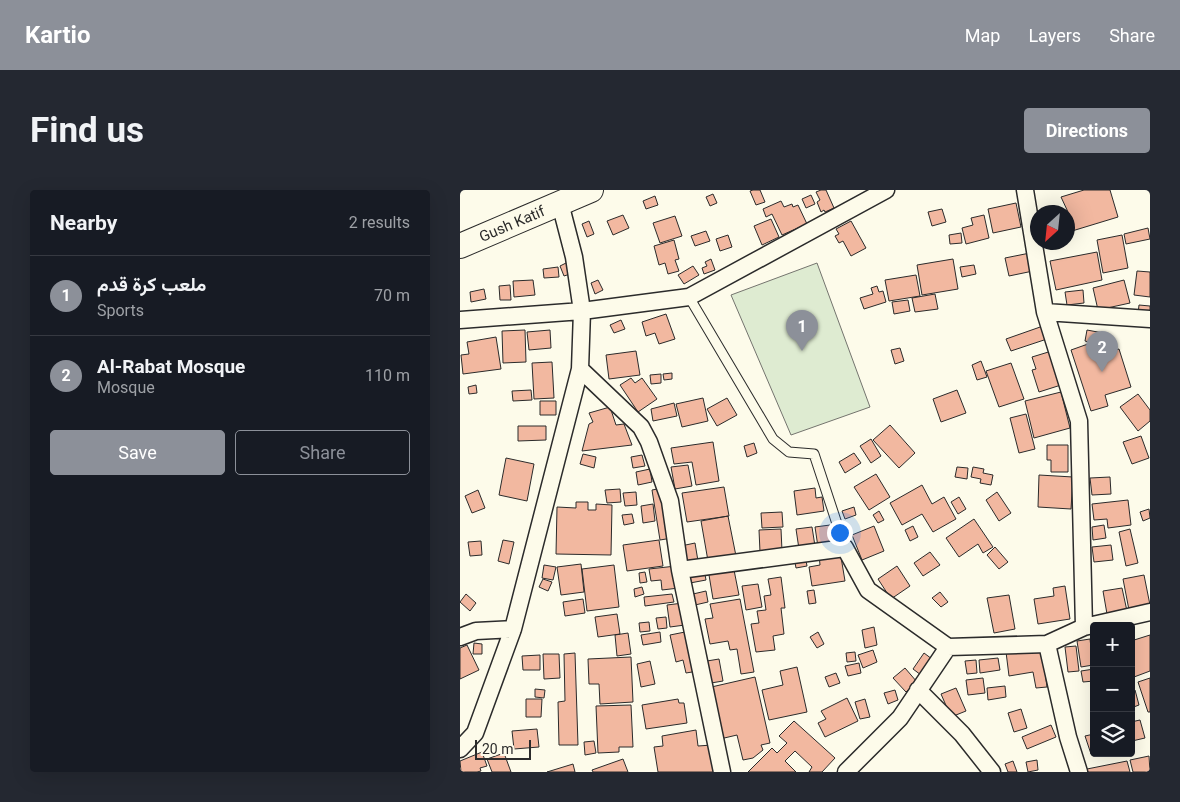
<!DOCTYPE html>
<html lang="en">
<head>
<meta charset="utf-8">
<style>
	body { margin:0; font-family:Roboto,Vazirmatn,sans-serif; background:#242831; color:#f1f3f6 }
	.controls { position:absolute; right:15px; bottom:15px; display:grid; overflow:hidden; border-radius:5px; box-shadow:0 5px 20px #0002 }
	.controls button { width:45px; height:45px; display:grid; place-items:center; padding:0; border:0; border-bottom:1px solid #363941; background:#171b24; color:#f1f3f6; font:25px sans-serif }
	.compass { position:absolute; left:570px; top:15px; width:45px; height:45px; border-radius:50%; background:#171b24; box-shadow:0 5px 20px #0002; rotate:207deg }
	.scale { position:absolute; left:15px; bottom:12px; width:56px; box-sizing:border-box; padding-left:5px; border:2px solid #2b2b2b; border-top:0; font-size:14px; line-height:18px; white-space:nowrap; color:#2b2b2b; -webkit-text-stroke:4px #fdfbea; paint-order:stroke }
	.you { position:absolute; left:379px; top:342px; width:18px; height:18px; margin:-12px; border:4px solid #fff; border-radius:50%; background:#1a73e8; box-shadow:0 0 0 8px #1a73e833 }
	.badge { display:grid; place-items:center; width:32px; height:32px; border-radius:50%; background:#8c9099; color:#fff; font-size:16px; font-weight:700 }
	.pin { position:absolute; translate:-50% -41px; filter:drop-shadow(0 1px 2px #0008) }
	.pin::after { content:''; position:absolute; top:26px; width:18px; height:15px; background:inherit; clip-path:polygon(0 0,100% 0,50% 100%) }
	.list { margin:0; padding:0; list-style:none }
	h2 { display:flex; justify-content:space-between; align-items:center; height:65px; margin:0; padding:0 20px; font-size:21px }
	h2 small { font-size:16px; font-weight:400; color:#9ea1a6 }
	.list li { display:grid; grid-template-columns:32px 1fr auto; gap:15px; align-items:center; box-sizing:border-box; height:80px; padding:0 20px; border-top:1px solid #363941 }
	.list b { display:block; font-size:19px; white-space:nowrap }
	.list p { margin:0; font-size:16px; white-space:nowrap; color:#9ea1a6 }
	.list em { font-size:16px; font-style:normal; color:#9ea1a6 }
	.actions { display:flex; gap:10px; padding:15px 20px }
	.actions a { flex:1; padding:11px 0; border:1px solid #8c9099; border-radius:5px; text-align:center; font-size:18px; color:#8c9099 }
	.actions .main { background:#8c9099; color:#fff }
	.icon { flex:none; width:28px; height:28px; fill:none; stroke:currentColor; stroke-width:2; stroke-linecap:round; stroke-linejoin:round }
	.map { position:relative; flex:none; width:690px; height:582px; overflow:hidden; border-radius:5px }
	header { display:flex; align-items:center; gap:30px; box-sizing:border-box; height:70px; padding:0 25px; background:#8c9099; color:#fff }
	header strong { font-size:24px }
	nav { display:flex; gap:28px; margin-inline-start:auto; font-size:18px }
	.intro { display:flex; align-items:center; justify-content:space-between; box-sizing:border-box; height:120px; padding:0 30px }
	h1 { margin:0; font-size:35px }
	.button { padding:12px 22px; border-radius:5px; background:#8c9099; color:#fff; font-size:18px; font-weight:700 }
	main { display:flex; gap:30px; padding:0 30px }
	aside { flex:1; background:#171b24; border-radius:5px; box-shadow:0 5px 20px #0002 }
	.map>svg:first-child { display:block }
	.pitch { fill:#deebd1; stroke:#74746e }
	.building { fill:#f2b8a0; stroke:#2b2b2b }
	.lines { fill:none; stroke-linecap:round; stroke-linejoin:round }
	.lane-casing { stroke:#2b2b2b; stroke-width:11 }
	.street-casing { stroke:#2b2b2b; stroke-width:19 }
	.secondary-casing { stroke:#2b2b2b; stroke-width:26 }
	.lane { stroke:#fdfbea; stroke-width:9 }
	.street { stroke:#fdfbea; stroke-width:16 }
	.secondary { stroke:#fdfbea; stroke-width:24 }
	.labels { text-anchor:middle; dominant-baseline:central; stroke-width:4; stroke-linejoin:round; paint-order:stroke }
	.street-label { font-size:15px; fill:#2b2b2b; stroke:#fdfbea }
</style>
</head>
<body>
<header>
<strong>Kartio</strong>
<nav><a>Map</a><a>Layers</a><a>Share</a></nav>
</header>
<div class="intro"><h1>Find us</h1><a class="button">Directions</a></div>
<main>
<aside>
<h2>Nearby<small>2 results</small></h2>
<ul class="list">
<li><span class="badge">1</span><div><b>ملعب كرة قدم</b><p>Sports</p></div><em>70 m</em></li>
<li><span class="badge">2</span><div><b>Al-Rabat Mosque</b><p>Mosque</p></div><em>110 m</em></li>
</ul>
<div class="actions"><a class="main">Save</a><a>Share</a></div>
</aside>
<div class="map">
<svg width="690" height="582" viewBox="0 0 690 582">
	<rect width="100%" height="100%" fill="#fdfbea"/>
	<path class="pitch" d="M357,73L410,217L331,245L271,105Z"/>
	<path class="building" d="M293,0H300L305,12L296,15L290,1Z
		M361,0H366L374,18L365,22L364,20L361,22L357,12L360,10L356,2Z
		M624,0H650L658,27L612,41L608,22L601,7Z
		M253,4L257,13L250,16L246,7Z
		M351,5L355,14L346,18L342,9Z
		M195,6L198,15L186,19L183,11Z
		M321,11L324,17L332,14L333,17L338,15L347,34L322,45L312,24L306,27L303,19Z
		M556,13L561,37L533,43L528,19Z
		M482,19L486,32L472,36L468,22Z
		M163,25L169,38L153,45L147,31Z
		M524,25L529,48L506,54L502,38L513,35L511,28Z
		M215,26L222,46L200,53L193,33Z
		M311,29L319,47L302,55L294,36Z
		M129,31L134,44L127,47L122,34Z
		M391,31L406,58L391,66L383,51L379,53L375,46L379,44L376,39Z
		M688,38L690,49L666,54L664,44Z
		M246,41L250,51L235,56L231,46Z
		M501,43L502,53L490,54L489,45Z
		M268,45L272,57L260,61L256,49Z
		M662,45L668,78L643,83L637,50Z
		M214,50L219,69L215,70L219,81L208,84L205,73L199,75L194,56Z
		M637,62L642,90L596,100L590,71Z
		M570,63L573,81L549,86L545,68Z
		M251,69L255,80L244,84L242,78L247,76L245,72Z
		M493,69L498,99L462,105L457,75Z
		M108,72L113,83L104,86L100,76Z
		M514,75L516,84L502,87L500,77Z
		M233,76L239,85L224,94L218,85Z
		M98,77L99,87L84,88L83,79Z
		M677,81L690,82V107L674,105Z
		M456,85L460,106L429,111L425,90Z
		M73,90L75,105L54,107L53,91Z
		M138,90L143,100L135,104L131,93Z
		M664,90L670,113L638,120L633,98Z
		M50,95L51,110H40L39,96Z
		M417,96L419,102L423,101L426,112L404,119L400,108L413,104L411,98Z
		M24,99L26,109L11,112L10,102Z
		M623,100L624,113L607,115L605,102Z
		M475,104L478,119L455,122L452,108Z
		M448,110L450,121L434,124L432,112Z
		M679,115L690,116V125L678,124Z
		M206,124L215,149L199,154L195,143L186,146L182,132Z
		M161,130L165,139L154,143L150,135Z
		M583,136L587,149L551,161L546,149Z
		M65,140L66,172L43,173L42,141Z
		M90,140L91,158L69,160L67,142Z
		M627,140L643,143L640,155L625,151Z
		M36,147L41,179L3,184L1,165L9,164L7,152Z
		M628,154L632,167L659,159L671,197L645,205L648,216L631,221L611,160Z
		M440,158L444,171L435,174L431,160Z
		M595,160L601,195L579,202L572,180L576,179L572,167Z
		M176,161L180,185L149,189L146,165Z
		M521,171L527,187L517,190L512,175Z
		M92,172L94,208L74,209L72,173Z
		M551,173L564,209L539,217L526,181Z
		M212,183V189L204,190L203,184Z
		M201,184V193L191,194L190,185Z
		M171,188L175,193L182,188L197,209L178,222L160,195Z
		M16,195L17,203L9,204L8,197Z
		M71,200L72,210L53,211L52,201Z
		M497,200L506,223L481,232L473,209Z
		M601,202L610,238L574,248L565,211Z
		M678,204L690,220V231L678,241L660,217Z
		M243,208L248,231L222,237L216,214Z
		M267,208L277,225L257,236L247,219Z
		M80,211H96V225H80Z
		M214,213L217,226L193,231L191,219Z
		M150,217L156,235L164,234L172,255L122,261L129,234L133,232L129,223Z
		M566,224L575,259L559,263L550,228Z
		M430,235L455,263L439,278L413,250Z
		M58,236H86V250L58,251Z
		M681,246L689,268L672,274L663,252Z
		M411,249L421,266L411,273L400,256Z
		M253,252L259,291L236,295L232,272L214,274L211,258Z
		M294,253L297,263L287,267L284,256Z
		M587,255H608V282H591V270H587Z
		M394,263L401,273L385,283L379,272Z
		M123,264L136,267L134,278L120,274Z
		M182,265L185,276L173,278L171,267Z
		M46,268L74,274L67,311L39,305Z
		M228,275L232,296L215,299L211,277Z
		M497,277L508,278L507,289L495,287Z
		M513,277L524,279L523,283L533,285L531,295L520,293L521,289L511,287Z
		M190,279L192,292L178,295L176,282Z
		M416,284L430,307L409,320L394,297Z
		M579,285L613,287L611,319L578,317Z
		M650,287L651,304L632,305L630,288Z
		M462,295L472,314L484,307L496,329L473,342L462,324L442,335L430,313Z
		M264,297L269,326L227,332L222,303Z
		M203,298L212,348L200,350L192,300Z
		M355,298L356,308L362,307L364,321L337,325L334,301Z
		M160,299L161,312L147,313L145,300Z
		M18,300L25,318L12,323L5,306Z
		M176,302L177,315L165,316L163,303Z
		M537,302L551,323L539,331L526,310Z
		M499,307L506,319L498,324L491,312Z
		M668,310L671,335L648,338L647,329L634,330L632,314Z
		M116,312H128V320H136V314L152,315L151,365L96,364L97,317L116,318Z
		M193,314L195,331L183,333L181,316Z
		M394,317L396,325L385,329L382,321Z
		M689,319L690,328L683,331L680,322Z
		M419,321L424,330L418,333L413,325Z
		M322,322L323,337L302,338L301,323Z
		M172,324L174,333L164,335L162,325Z
		M268,326L276,366L248,371L241,331Z
		M514,329L533,357L523,363L518,354L499,367L486,348Z
		M370,335L373,355L358,357L355,337Z
		M644,335L646,348L633,350L632,337Z
		M414,336L424,361L402,370L392,345Z
		M453,336L458,347L450,351L445,340Z
		M352,337L355,356L339,359L336,339Z
		M321,339L322,361L300,362L299,340Z
		M670,339L678,373L666,376L659,342Z
		M43,350L54,352L49,374L38,371Z
		M199,350L203,376L167,381L163,355Z
		M21,351L22,365L10,366L8,352Z
		M235,353L238,371L224,374L221,356Z
		M651,355L653,370L634,372L632,357Z
		M535,357L548,372L539,379L527,365Z
		M380,361L385,391L352,396L349,377L360,375L359,364Z
		M470,362L480,375L463,386L454,373Z
		M345,365L347,376L336,378L334,367Z
		M121,374L124,402L101,405L97,377Z
		M84,375L96,377L93,390L82,388Z
		M154,375L159,417L127,421L122,379Z
		M273,375L279,405L253,409L248,379Z
		M216,376L219,398L202,400L201,390L191,391L189,379Z
		M437,376L450,396L431,409L418,389Z
		M244,379L246,390L230,393L228,382Z
		M185,382L187,392L180,393L179,383Z
		M684,385L690,415L669,420L663,389Z
		M321,387L325,418H321L324,444L313,446L315,460L296,462L291,434L299,433L297,421L306,420L304,406L311,405L308,389Z
		M83,389L92,392L88,401L79,397Z
		M298,394L302,417L286,420L282,396Z
		M605,396L610,429L578,434L574,409L594,406L593,398Z
		M182,397L184,404L175,407L174,399Z
		M662,398L667,421L647,424L643,401Z
		M354,400L356,413L349,414L347,401Z
		M246,401L248,412L235,415L233,404Z
		M480,402L488,412L481,417L472,408Z
		M6,404L16,413L10,421L0,412Z
		M212,404L214,412L185,416L184,407Z
		M549,405L555,439L534,443L527,408Z
		M123,409L125,423L105,426L103,412Z
		M280,409L294,482L281,484L277,459L270,460L268,451L250,454L245,429L253,428L250,414Z
		M223,413L225,435L210,437L207,415Z
		M157,424L160,444L138,447L135,427Z
		M206,427L207,438L198,439L196,428Z
		M189,432L190,441L180,442L179,433Z
		M414,437L417,455L405,458L402,440Z
		M230,441L238,481L226,483L223,470L216,472L210,445Z
		M200,442L201,452L183,455L181,445Z
		M358,442L364,454L357,458L350,447Z
		M168,443L171,464L157,466L155,445Z
		M690,445V481L674,487L671,477V451Z
		M630,449L633,475L621,477L617,451Z
		M14,453L22,454V464H13Z
		M7,455L19,480L0,489V458Z
		M616,456L619,481L608,482L605,457Z
		M582,458L587,497L576,498L573,482L549,486L546,462Z
		M413,460L417,472L403,478L398,465Z
		M395,462L396,471L387,472L386,463Z
		M115,463L118,555H99L98,512L105,511L104,464Z
		M464,463L472,469L461,485L453,479Z
		M83,464H99L100,488L84,489Z
		M80,465V480H63L62,466Z
		M171,467L173,512L140,514L139,494H129L128,469Z
		M538,468L540,480L520,483L519,470Z
		M259,469L263,491L251,493L247,471Z
		M516,470L517,483L507,484L505,471Z
		M190,471L195,494L181,497L177,474Z
		M399,473L401,483L388,486L385,476Z
		M337,477L347,522L309,530L302,500L323,495L320,481Z
		M445,478L457,492L446,502L433,488Z
		M634,479V491L623,492L621,481Z
		M376,483L380,493L369,497L365,487Z
		M295,487L310,553L301,555L303,560L293,568L283,570L277,545L260,549L247,498Z
		M523,488L525,503L508,505L506,490Z
		M690,488V522H688L678,492Z
		M545,496L546,507L528,510L527,498Z
		M496,498L506,521L491,527L481,504Z
		M75,499L85,500L84,508L75,507Z
		M435,500L438,510L428,514L424,503Z
		M675,500L679,515L671,518V501Z
		M387,508L398,531L365,547L358,533L366,529L361,521Z
		M66,509H82L81,527H66Z
		M218,509L219,513H224L227,533L186,539L182,515Z
		M405,509L410,527L400,529L395,512Z
		M171,515L173,557H159V562L138,563L136,516Z
		M561,519L567,538L554,542L548,523Z
		M680,530L685,548L672,551L671,532Z
		M334,531L375,568L362,582H349L352,577L335,561L325,571L336,582H288L312,558L317,563L327,553L319,546Z
		M591,535L596,547L567,559L562,547Z
		M77,539L79,557L54,559L52,541Z
		M236,540L238,556L252,555L255,582H198L194,557L203,556L202,546Z
		M634,544V563L631,564L625,546Z
		M134,551L136,563L125,565L124,552Z
		M22,562L27,576L20,578L21,581L17,582H1L0,571Z
		M44,563L51,582H32L27,569Z
		M689,566L690,582H673L670,570Z
		M163,569L168,582H133L132,580Z
		M577,570L578,580L568,582L566,572Z
		M553,571L557,582H548L545,574Z
		M667,571L670,582H628L627,579Z
		M113,574L115,582H87Z"/>
	<g class="lines">
		<defs>
			<path id="lane" d="M229,107L313,249L329,262L354,264L385,358"/>
			<path id="street" d="M565,0L585,122L619,231L624,437
				M585,122L690,129
				M0,130L122,121L229,107L426,0
				M120,179L181,237L189,252L210,311L220,380L262,582
				M220,380L385,358L408,400L488,457
				M0,447L16,441L53,439
				M587,454L608,547L619,582
				M458,500L502,544L532,582
				M0,559L15,543L53,439L120,179L122,121L114,67L100,13
				M386,582L440,528L488,457L587,454L624,437L690,422"/>
			<path id="secondary" d="M0,56L131,0"/>
		</defs>
		<use href="#lane" class="lane-casing"/>
		<use href="#street" class="street-casing"/>
		<use href="#secondary" class="secondary-casing"/>
		<use href="#lane" class="lane"/>
		<use href="#street" class="street"/>
		<use href="#secondary" class="secondary"/>
	</g>
	<g class="labels">
		<g class="street-label">
			<text transform="translate(52 34) rotate(-23)">Gush Katif</text>
		</g>
	</g>
</svg>
<div class="controls">
<button>+</button>
<button>−</button>
<button><svg class="icon" aria-label="layers" viewBox="0 0 24 24"><path d="M12 4l9 5-9 5-9-5zM3 14l9 5 9-5"/></svg></button>
</div>
<svg class="compass" viewBox="-18 -18 36 36"><path d="M0-13l5 13h-10z" fill="#e53935"/><path d="M0 13l5-13h-10z" fill="#9ea1a6"/></svg>
<div class="scale">20 m</div>
<div class="you"></div>
<div class="pin badge" style="left:342px;top:161px">1</div>
<div class="pin badge" style="left:642px;top:182px">2</div>
</div>
</main>
</body>
</html>
